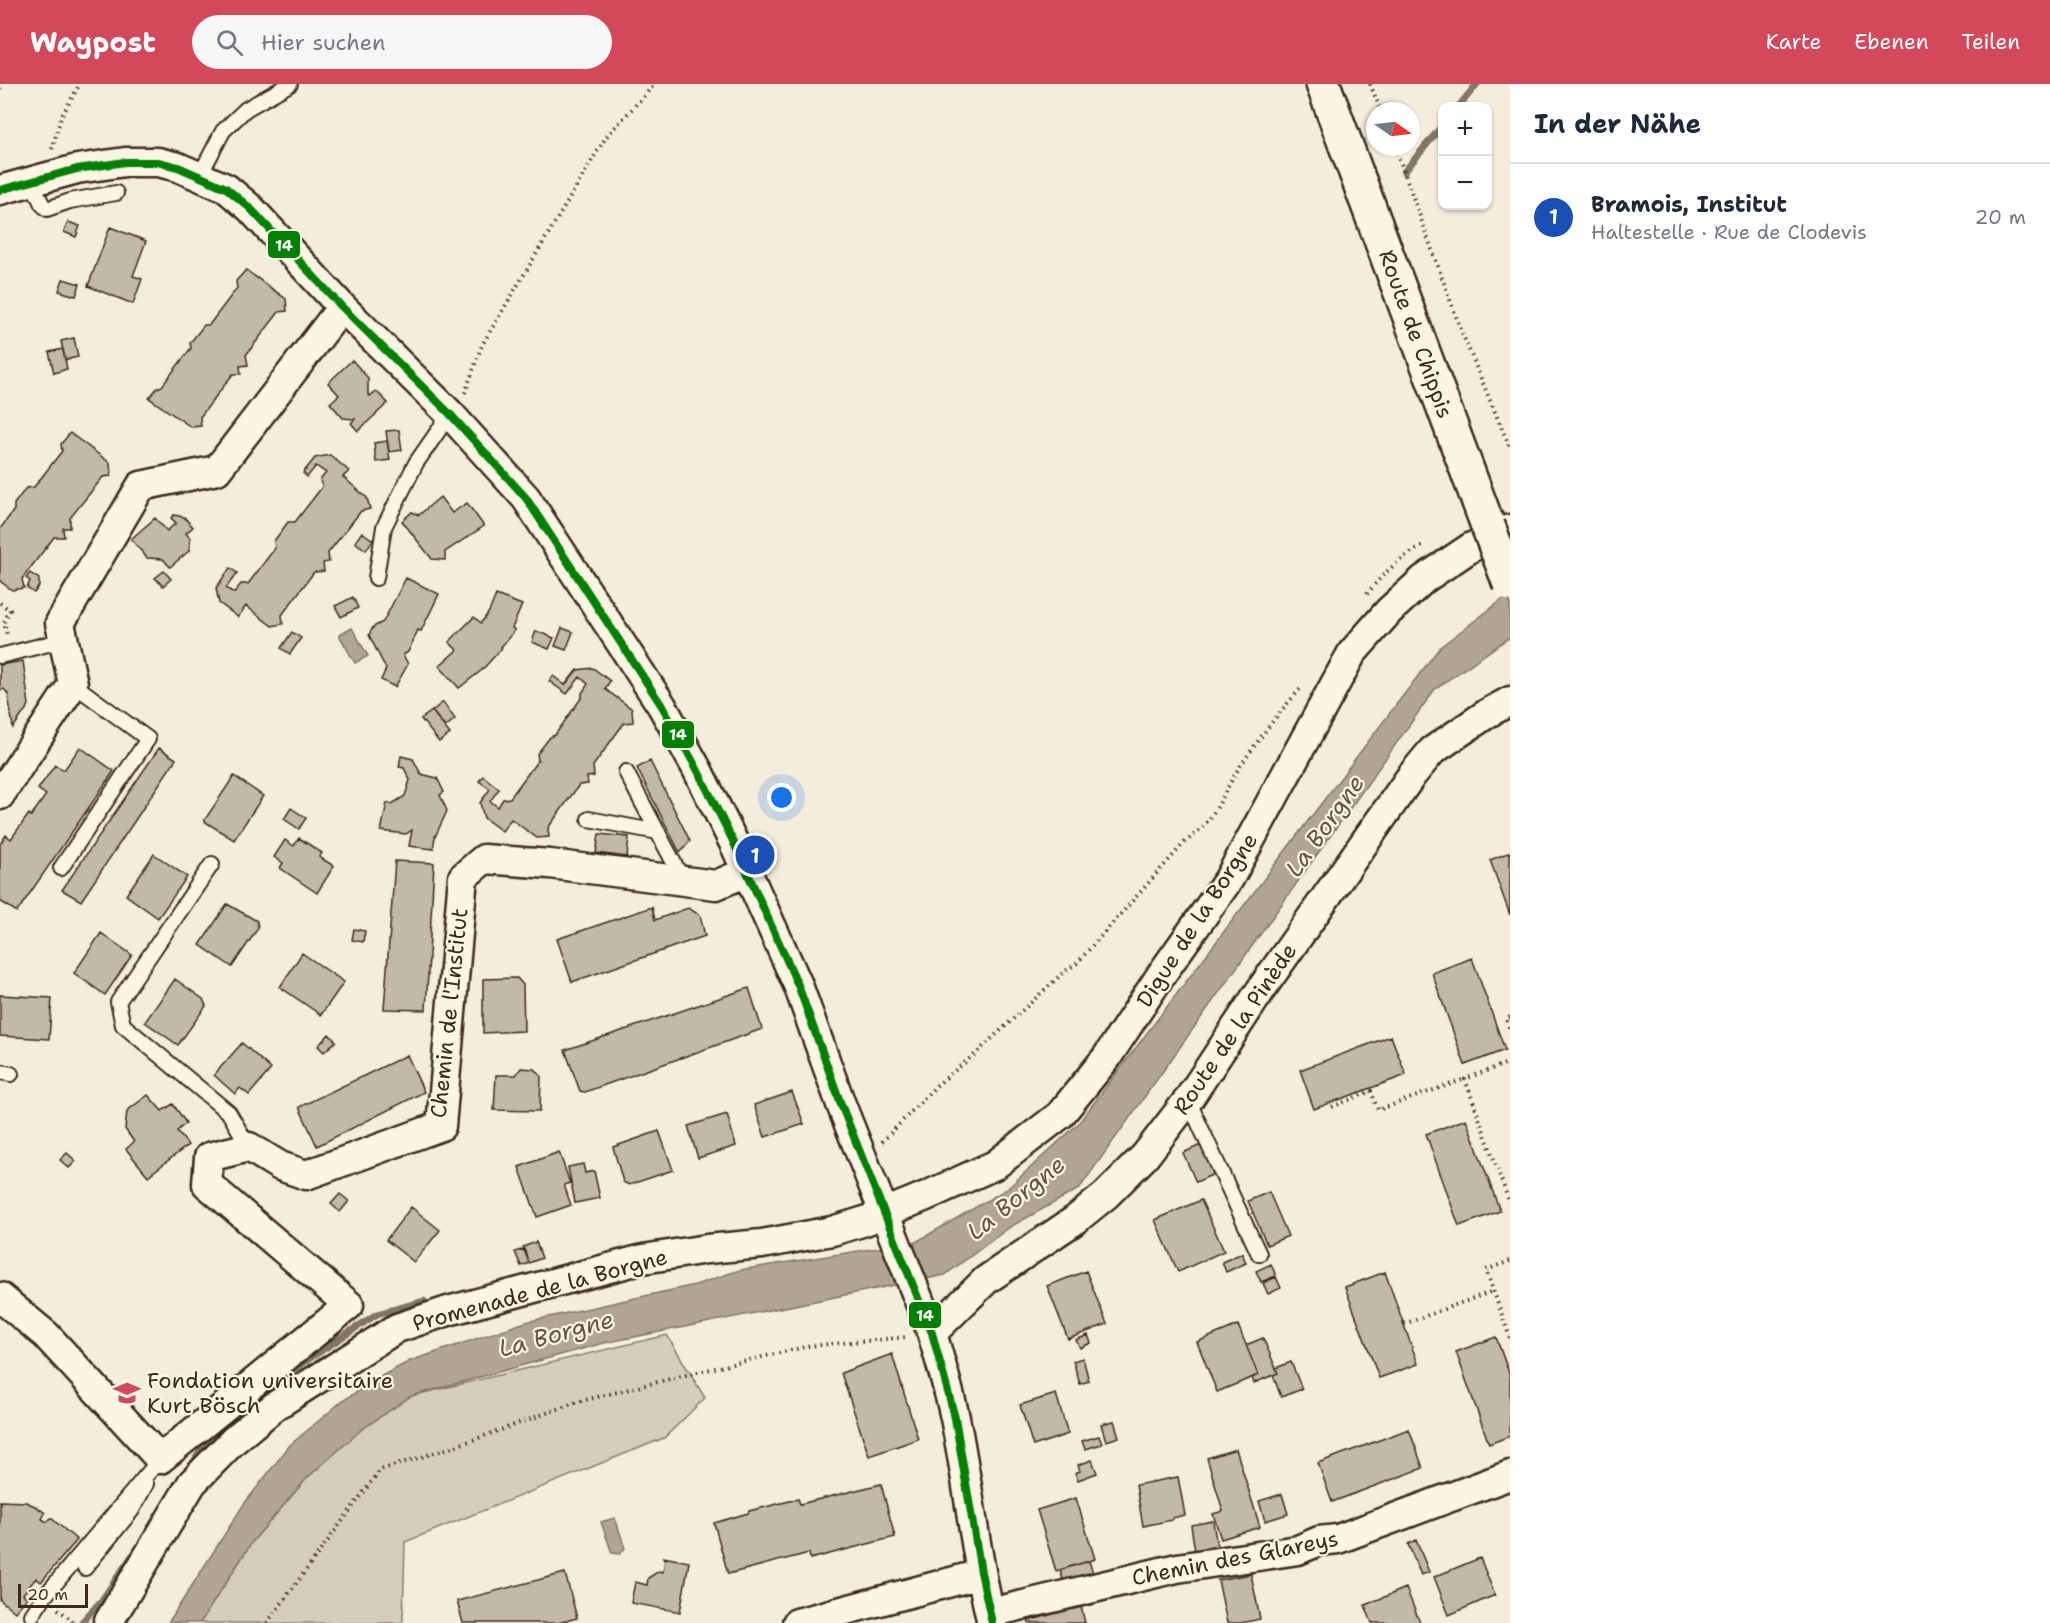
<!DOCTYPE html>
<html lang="de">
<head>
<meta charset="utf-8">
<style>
	body { margin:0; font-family:"Shantell Sans",sans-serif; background:#f6f6f7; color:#1f2937 }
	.controls { position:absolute; right:18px; top:18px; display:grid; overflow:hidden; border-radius:12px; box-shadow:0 2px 4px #0004 }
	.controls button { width:54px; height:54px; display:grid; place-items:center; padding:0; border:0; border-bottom:2px solid #e0e1e3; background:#fff; color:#1f2937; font:30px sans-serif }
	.compass { position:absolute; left:1366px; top:18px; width:54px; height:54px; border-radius:50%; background:#fff; box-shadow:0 2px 4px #0004; rotate:104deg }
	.scale { position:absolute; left:18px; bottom:15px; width:70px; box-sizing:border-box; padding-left:6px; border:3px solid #3b2a1e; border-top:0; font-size:16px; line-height:21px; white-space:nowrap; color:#3b2a1e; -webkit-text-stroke:4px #fcf5e5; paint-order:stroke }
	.you { position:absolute; left:782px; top:714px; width:21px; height:21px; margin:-15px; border:4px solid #fff; border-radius:50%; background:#1a73e8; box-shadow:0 0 0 9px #1a73e833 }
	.badge { display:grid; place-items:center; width:39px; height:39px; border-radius:50%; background:#d1495b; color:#fff; font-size:20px; font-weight:700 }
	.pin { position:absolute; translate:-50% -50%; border:3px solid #fff; box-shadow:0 2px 6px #0006 }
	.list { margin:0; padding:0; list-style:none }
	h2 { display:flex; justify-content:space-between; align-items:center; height:78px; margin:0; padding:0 24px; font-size:26px }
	h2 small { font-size:20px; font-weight:400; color:#747a83 }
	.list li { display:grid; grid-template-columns:39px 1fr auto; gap:18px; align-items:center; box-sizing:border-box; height:108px; padding:0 24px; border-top:2px solid #e0e1e3 }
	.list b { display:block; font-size:22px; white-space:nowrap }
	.list p { margin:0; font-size:20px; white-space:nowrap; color:#747a83 }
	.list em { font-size:20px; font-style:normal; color:#747a83 }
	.icon { flex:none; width:33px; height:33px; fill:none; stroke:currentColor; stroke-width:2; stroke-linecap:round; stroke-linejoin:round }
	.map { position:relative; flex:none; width:1510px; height:1539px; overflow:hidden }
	header { display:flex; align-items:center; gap:36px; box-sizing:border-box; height:84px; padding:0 30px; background:#d1495b; color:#fff }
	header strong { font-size:28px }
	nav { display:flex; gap:33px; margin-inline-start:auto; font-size:21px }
	.search { width:420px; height:54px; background:#f6f6f7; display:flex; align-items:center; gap:15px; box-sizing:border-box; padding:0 21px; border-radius:33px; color:#747a83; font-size:22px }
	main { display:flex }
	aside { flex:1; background:#fff }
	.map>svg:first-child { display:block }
	.green { fill:#d6cdbd; stroke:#887c6e; stroke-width:1.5 }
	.water { fill:#b0a596; stroke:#817466; stroke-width:1.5 }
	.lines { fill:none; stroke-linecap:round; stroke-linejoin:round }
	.stream { stroke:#817466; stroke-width:7 }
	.building { fill:#c3b9aa; stroke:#3b2a1e; stroke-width:1.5 }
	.service-casing { stroke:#3b2a1e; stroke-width:18 }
	.minor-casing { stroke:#3b2a1e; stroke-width:33 }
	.tertiary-casing { stroke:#3b2a1e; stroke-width:38 }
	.path { stroke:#3b2a1e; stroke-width:4; stroke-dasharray:1.5 4.5; stroke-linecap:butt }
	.service { stroke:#fcf5e5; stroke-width:14 }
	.minor { stroke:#fcf5e5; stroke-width:28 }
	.tertiary { stroke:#fcf5e5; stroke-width:33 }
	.tertiary-bridge-casing { stroke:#3b2a1e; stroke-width:38; stroke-linecap:butt }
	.tertiary-bridge { stroke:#fcf5e5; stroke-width:33 }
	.bus-1-casing { stroke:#fcf5e5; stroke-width:12 }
	.bus-1 { stroke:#008000; stroke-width:8 }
	.labels { text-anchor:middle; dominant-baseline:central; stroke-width:4.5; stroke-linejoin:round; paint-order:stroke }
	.street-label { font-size:22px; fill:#3b2a1e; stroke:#fcf5e5 }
	.poi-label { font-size:22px; fill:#3b2a1e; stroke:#fcf5e5; text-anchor:start }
	.water-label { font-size:24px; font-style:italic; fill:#645548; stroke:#fcf5e5 }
	.line-badge { stroke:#fcf5e5; stroke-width:2 }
	.badge-label { font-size:16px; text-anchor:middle; font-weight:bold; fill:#fff }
</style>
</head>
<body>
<header>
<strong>Waypost</strong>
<div class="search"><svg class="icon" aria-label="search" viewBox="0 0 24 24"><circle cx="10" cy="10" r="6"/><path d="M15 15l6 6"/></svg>Hier suchen</div>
<nav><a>Karte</a><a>Ebenen</a><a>Teilen</a></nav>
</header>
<main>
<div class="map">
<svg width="1510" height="1539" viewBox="0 0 1510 1539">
	<rect width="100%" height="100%" fill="#f4eddd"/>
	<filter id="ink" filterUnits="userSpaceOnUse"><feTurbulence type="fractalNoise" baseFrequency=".0167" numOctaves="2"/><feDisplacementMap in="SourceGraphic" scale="12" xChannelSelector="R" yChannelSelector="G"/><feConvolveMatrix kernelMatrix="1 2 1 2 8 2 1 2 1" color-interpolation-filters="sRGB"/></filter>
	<g filter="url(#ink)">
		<path class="green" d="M667,1251L705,1314L664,1354L405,1458L403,1536L400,1539H200L252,1458L307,1394L361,1346L411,1312Z"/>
		<path class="water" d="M1510,510V553L1435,605L1079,1105L1010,1143L945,1191L604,1259L411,1312L361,1346L307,1394L252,1458L200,1539H168L244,1420L290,1361L341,1318L376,1295L410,1277L526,1238L695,1201L740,1186L916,1158L1007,1105L1078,1040L1440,563Z
			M352,544L368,572L355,579L339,551Z
			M615,1434L625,1464L620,1470L612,1469L601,1438Z"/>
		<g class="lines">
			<path class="stream" d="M1459,22L1477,0
				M1404,88L1442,42
				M191,1382L204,1362L270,1305L310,1274L377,1230L424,1217
				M81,1539L102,1516L132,1472"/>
		</g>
		<path class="building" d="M68,138L80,142L76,153L64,148Z
			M110,143L146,157L133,192L142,195L133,220L88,202Z
			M246,186L286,215L287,227L279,228L246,271L248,281L240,282L241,290H233L200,333L201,342L191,343L149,314L157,304L162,302L191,264L190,259L204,241H209L237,204L236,197Z
			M63,195L80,200L76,212L59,207Z
			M74,254L78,273L65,276L61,257Z
			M63,265L67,285L54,289L49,268Z
			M352,276L368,294V310L370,312L376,307L388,319L358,347L351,339L355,335L343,334L330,319L339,311L328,299Z
			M399,346L402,366L389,368L386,347Z
			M70,349L110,379L111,392L103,393L70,434V444H63L64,453H54L22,495L24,504L12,506L0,497V445L14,426V420L26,404L34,403L62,367L61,360Z
			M387,357L390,376L376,378L374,359Z
			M330,371L349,387L343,393L367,414L370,425L361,427L328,469L329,478L323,479L324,487L314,488L282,531L283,540L272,542L246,522L238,533L219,519L216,504L230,484L237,489L226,504L234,509L241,500H248L275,464L274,457L288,438H295L322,403L320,396L326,389L316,382L307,393L303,389L315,374Z
			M440,413L452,429L467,419L484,442L445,468V476L432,475L402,437L412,428L419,431Z
			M174,431L184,433L193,443L186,449L190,454L189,467L170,483L163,475L147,474L131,455L155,434L167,447L176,439L171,434Z
			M362,448L373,456L366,466L355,458Z
			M164,487L171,495L163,502L155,494Z
			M30,489L39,495V502L34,509L27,504L30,497L26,494Z
			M406,494L439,510L421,547L418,546L408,568L403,571L408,580L395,603L381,596L386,585L369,551L373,543L383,538Z
			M496,511L522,521L512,544L515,546L501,563L502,564L482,586L459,604L439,582L457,566L449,558L474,533L481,539L489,528Z
			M353,513L358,524L341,533L335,522Z
			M562,544L573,548L566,566L555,562Z
			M536,547L554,554L549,565L532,558Z
			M292,548L301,554L290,570L281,564Z
			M23,577L29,621L13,644L8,610L4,605L0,606V581Z
			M593,584L610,597L605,605L632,625L633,638L624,639L593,682L594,692L587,693L588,700L579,701L548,744L549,753L537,754L511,735L502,747L484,734L480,719L490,705L479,697L483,692L499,705L490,717L498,723L503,715L510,714L538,676L537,670L550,653L555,651L582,613V609L588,600L580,593L567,610L549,597L553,592L565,601L577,586Z
			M443,618L455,635L445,643L432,627Z
			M432,627L450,650L439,658L421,635Z
			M80,663L114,687L17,828L0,817V760L6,751L11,755L29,730L31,732L46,711L38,705L55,681L64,686Z
			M159,664L176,675L81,817L62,806Z
			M401,672L413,675L421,690L437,694L444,708L440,711L447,727L435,753L433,765L409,762L412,746L406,750L381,747L387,719L392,720L405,712L410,696L404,684L399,683Z
			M650,677L690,757L680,769L637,684Z
			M234,692L263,712L234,756L204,737Z
			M291,724L306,734L299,745L284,735Z
			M599,750L629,753L627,773L596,769Z
			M299,754L322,769L319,773L334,782L317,809L280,784L283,779L274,773L285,756L294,762Z
			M1510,768V831L1490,776Z
			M154,770L187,793L158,834L126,811Z
			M395,777L434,779L426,926L384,925Z
			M227,820L257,837L258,844L232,883L200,861Z
			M652,823L655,836L688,824L700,831L705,852L572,898L557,855Z
			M354,845L365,847L363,858L352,856Z
			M101,849L132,871L105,911L74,889Z
			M302,869L344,898L321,931L280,903Z
			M1472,874L1505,966L1465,981L1432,889Z
			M517,894L523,901L524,947L483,949V895Z
			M175,895L203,915L206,922L178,961L145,938Z
			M749,904L762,945L585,1008L580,1007L565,966Z
			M0,911L52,914L49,955L0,952Z
			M329,950L336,957L324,968L318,962Z
			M1391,952L1406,991L1314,1025L1300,986Z
			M242,959L271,985L249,1011L240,1004L235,1010L214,991Z
			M407,971L424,1008L317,1062L299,1023Z
			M521,984L534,985L541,992L540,1027L494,1026L496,991H516Z
			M792,1008L804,1040L765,1053L754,1021Z
			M148,1011L162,1027L173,1020L186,1039L177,1047L188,1061L148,1092L126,1065L134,1058L125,1045L127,1027Z
			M727,1030L736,1062L698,1074L688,1042Z
			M1466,1035L1500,1127L1459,1142L1426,1050Z
			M659,1047L673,1086L629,1101L623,1098L613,1063Z
			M1201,1061L1214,1090L1196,1098L1183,1069Z
			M559,1068L570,1099L564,1101L571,1121L537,1133L519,1083Z
			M67,1069L76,1077L69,1084L60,1076Z
			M583,1080L585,1089L594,1087L600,1114L575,1119L568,1083Z
			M1269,1108L1288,1152L1267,1161L1248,1117Z
			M340,1110L349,1117L340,1128L331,1120Z
			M1201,1116L1224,1167L1178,1188L1155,1136Z
			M411,1123L440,1146L414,1178L386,1156Z
			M536,1158L542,1174L529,1179L523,1163Z
			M524,1165L529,1179L521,1182L515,1168Z
			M1242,1169L1246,1179L1226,1188L1222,1178Z
			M1271,1180L1276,1192L1261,1198L1256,1187Z
			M1086,1187L1107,1240L1068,1255L1047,1202Z
			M1385,1188L1418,1280L1379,1294L1345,1203Z
			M1276,1193L1281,1204L1268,1210L1263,1199Z
			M1238,1241L1258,1291L1217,1308L1197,1258Z
			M1088,1251L1091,1259L1080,1264L1076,1256Z
			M1496,1253L1510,1292V1352L1489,1360L1456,1268Z
			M1263,1254L1278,1289L1254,1299L1252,1294L1258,1291L1246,1261Z
			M892,1270L918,1355L869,1372L841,1289Z
			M1083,1274L1089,1297L1080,1300L1073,1277Z
			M1291,1278L1302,1305L1281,1313L1273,1291L1278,1289L1276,1284Z
			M1056,1310L1068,1350L1033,1362L1020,1321Z
			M1114,1337L1119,1353L1106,1357L1101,1340Z
			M1409,1345L1423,1384L1332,1418L1318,1379Z
			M1099,1352L1102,1360L1085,1365L1082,1357Z
			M1236,1365L1260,1443L1221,1455L1213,1430L1223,1427L1207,1374Z
			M1092,1376L1097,1389L1078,1396L1075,1389L1080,1387L1078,1381Z
			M1178,1393L1185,1431L1172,1434V1436L1143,1442L1136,1401Z
			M881,1400L895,1453L810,1475L809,1469L728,1490L714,1439L748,1429L749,1427L798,1415L800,1420Z
			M1282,1410L1288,1430L1265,1437L1259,1417Z
			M1076,1414L1095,1475L1056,1487L1037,1426Z
			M0,1417L26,1418L37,1423L45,1429L42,1435L47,1438L51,1434L77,1456L41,1498L36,1494L23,1510L27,1514L15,1528L0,1516Z
			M1213,1437L1217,1463L1195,1467L1191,1441Z
			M1416,1456L1429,1488L1421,1491L1408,1460Z
			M663,1473L689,1478L680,1528L631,1519L635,1498L647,1501L648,1494L659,1487L663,1488L665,1476Z
			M1480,1474L1495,1511L1449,1531L1434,1493Z
			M1089,1477L1093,1489L1064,1499L1060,1486Z
			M565,1489L577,1534L558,1539H463L457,1517Z
			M1251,1490L1260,1535L1241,1539H1227L1218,1496Z
			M1406,1504L1420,1539H1372L1365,1521Z
			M1081,1522L1085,1539H1029L1028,1537Z"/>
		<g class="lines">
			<defs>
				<path id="service" d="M200,91L223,47L246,25L290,0
					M32,98L42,120L47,125L70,117L116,109
					M376,494L384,443L416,379L450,330
					M0,572L64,556
					M626,688L683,796
					M589,735L658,748
					M212,780L118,918L123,941L229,1029L249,1063
					M61,784L148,655L73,600
					M0,988L11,990
					M1188,1016L1259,1170
					M85,1484L132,1426L146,1400
					M32,1531L44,1513L160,1375"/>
				<path id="minor" d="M0,106L77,85L125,78H158L178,83L226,104L250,124L342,223L450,330L526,414L662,622L697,685L734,759L798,901L842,1023L932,1249C940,1277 949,1305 955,1334C969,1402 975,1472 992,1539
					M0,711L73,600L60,539L141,402L217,386L342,223
					M0,1213L46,1251L160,1375L349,1221L207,1100L209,1073L249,1063L280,1082L306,1091L441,1042L463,793L484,775L550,780L716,801L747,788
					M932,1249L986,1196L1075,1136L1106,1111L1145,1072L1188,1016L1262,904L1412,691L1432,667L1488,629L1510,617
					M990,1529L1177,1484L1298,1466L1319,1457L1338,1455L1510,1391
					M108,1539L192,1399L234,1356L275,1322L397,1244L448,1227L643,1175L707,1165L762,1160L832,1147L865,1137L926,1112L995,1081L1060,1031L1107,973L1163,888L1229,795L1352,569L1389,527L1424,495L1470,464L1510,445
					M797,1539L981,1490"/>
				<path id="tertiary" d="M1323,0L1488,442"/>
			</defs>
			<use href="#service" class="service-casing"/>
			<use href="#minor" class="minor-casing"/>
			<use href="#tertiary" class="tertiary-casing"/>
			<path class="path" d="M1370,0L1381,27
				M0,5L1,0
				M1395,63L1462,249L1510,364
				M52,65L61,33L80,0
				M465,309L482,261L606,53L655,0
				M1367,510C1383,489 1400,474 1424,461
				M0,519L10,526L4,538L7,551
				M1510,933L1506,935L1510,947
				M1510,978L1465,995L1510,1120
				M1332,1023L1371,1007L1378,1026L1465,995
				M882,1058L937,1001L974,971L1064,888L1077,879L1185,758C1218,734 1219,715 1239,684C1258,656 1279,628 1302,603
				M1510,1177L1486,1186L1510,1254
				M1404,1240L1493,1207
				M58,1525L75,1539
				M267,1539L380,1386L459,1361L577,1318L698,1288L809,1262L907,1253"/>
			<use href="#service" class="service"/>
			<use href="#minor" class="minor"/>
			<use href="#tertiary" class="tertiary"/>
			<defs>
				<path id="tertiary-bridge" d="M1488,442L1510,500"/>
			</defs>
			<use href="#tertiary-bridge" class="tertiary-bridge-casing"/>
			<use href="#tertiary-bridge" class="tertiary-bridge"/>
			<defs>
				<path id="bus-1" d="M0,106L77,85L125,78H158L178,83L226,104L250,124L342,223L450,330L526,414L662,622L697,685L734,759L798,901L842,1023L932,1249L955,1334L981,1488L992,1539"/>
			</defs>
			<use href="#bus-1" class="bus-1-casing"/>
			<use href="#bus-1" class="bus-1"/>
		</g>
	</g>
	<defs>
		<symbol id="university-bare" viewBox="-9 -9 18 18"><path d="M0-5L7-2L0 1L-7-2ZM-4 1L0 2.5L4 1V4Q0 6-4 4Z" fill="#d1495b" stroke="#fcf5e5" stroke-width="2.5" paint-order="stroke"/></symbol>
	</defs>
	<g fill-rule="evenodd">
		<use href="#university-bare" x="108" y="1290" width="38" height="38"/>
	</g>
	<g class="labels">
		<g class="street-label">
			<text transform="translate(1416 250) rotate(70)">Route de Chippis</text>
			<text transform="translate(1197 836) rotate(-57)">Digue de la Borgne</text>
			<text transform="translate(449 929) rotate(-84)">Chemin de l'Institut</text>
			<text transform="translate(1235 945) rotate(-56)">Route de la Pinède</text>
			<text transform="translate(540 1206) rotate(-15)">Promenade de la Borgne</text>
			<text transform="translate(1235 1474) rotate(-11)">Chemin des Glareys</text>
		</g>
		<g class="poi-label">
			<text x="147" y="1296">Fondation universitaire<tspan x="147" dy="25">Kurt Bösch</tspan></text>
		</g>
		<g class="water-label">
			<text transform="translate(1325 742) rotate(-55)">La Borgne</text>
			<text transform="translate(1016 1114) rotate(-39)">La Borgne</text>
			<text transform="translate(556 1250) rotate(-15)">La Borgne</text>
		</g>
	</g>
	<g class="line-badge">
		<rect x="267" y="146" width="34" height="29" rx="6" fill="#008000"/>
		<rect x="661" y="636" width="34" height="29" rx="6" fill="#008000"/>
		<rect x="908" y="1217" width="34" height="28" rx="6" fill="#008000"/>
	</g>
	<g class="badge-label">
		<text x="284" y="167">14</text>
		<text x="678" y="656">14</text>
		<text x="925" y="1237">14</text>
	</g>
</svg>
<div class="controls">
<button>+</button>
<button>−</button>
</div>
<svg class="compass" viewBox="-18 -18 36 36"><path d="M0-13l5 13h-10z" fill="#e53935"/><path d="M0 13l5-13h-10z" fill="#747a83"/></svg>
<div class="scale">20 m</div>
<div class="you"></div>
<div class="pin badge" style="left:755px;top:771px;background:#1a4fb4">1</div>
</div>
<aside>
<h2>In der Nähe<small></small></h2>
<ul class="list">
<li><span class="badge" style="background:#1a4fb4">1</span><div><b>Bramois, Institut</b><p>Haltestelle · Rue de Clodevis</p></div><em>20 m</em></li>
</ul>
</aside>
</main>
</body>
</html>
